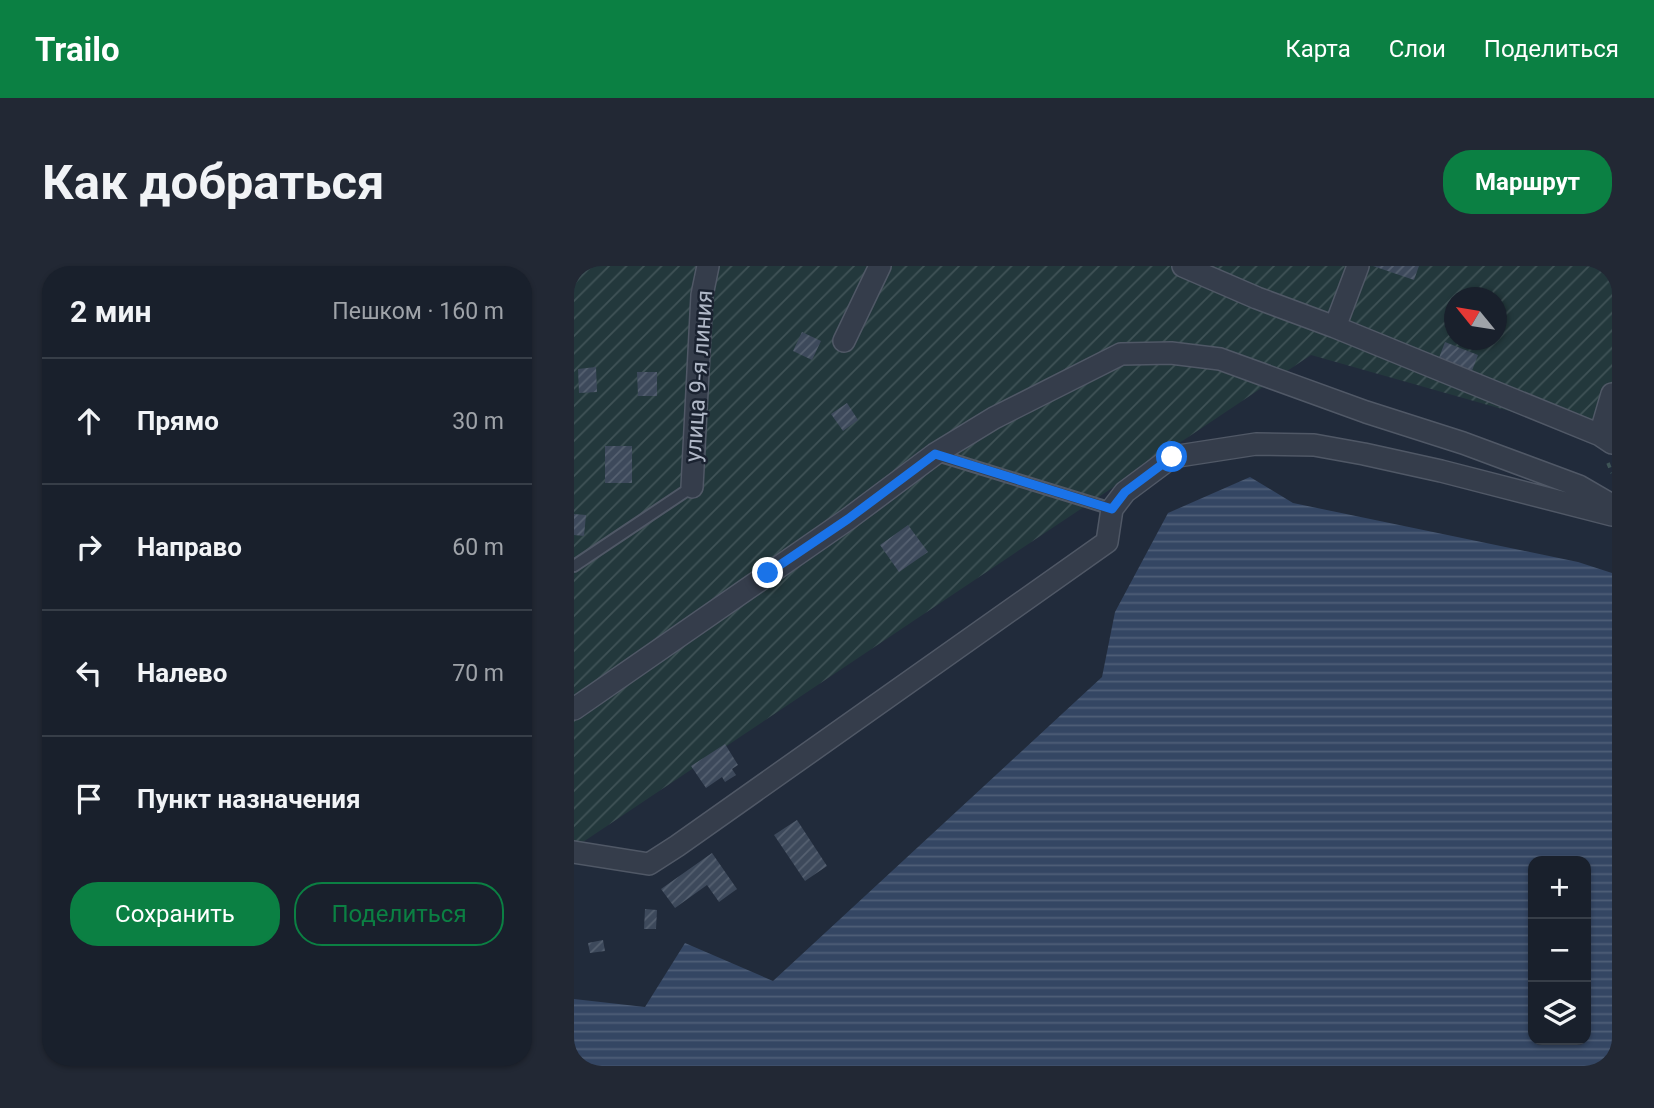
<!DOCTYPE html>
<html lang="ru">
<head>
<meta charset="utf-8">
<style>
	body { margin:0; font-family:Roboto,sans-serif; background:#222834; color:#f1f3f6 }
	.controls { position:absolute; right:21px; bottom:21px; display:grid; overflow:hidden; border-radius:14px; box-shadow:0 2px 5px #0004 }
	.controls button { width:63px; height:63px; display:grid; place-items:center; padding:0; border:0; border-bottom:2px solid #373e48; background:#19202c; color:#f1f3f6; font:35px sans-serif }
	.compass { position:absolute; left:870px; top:21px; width:63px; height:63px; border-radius:50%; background:#19202c; box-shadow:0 2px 5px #0004; rotate:300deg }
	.stop { position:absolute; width:21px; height:21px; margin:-16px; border:5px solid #1a73e8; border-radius:50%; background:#fff }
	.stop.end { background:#1a73e8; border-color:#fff; box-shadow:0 2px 7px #0008 }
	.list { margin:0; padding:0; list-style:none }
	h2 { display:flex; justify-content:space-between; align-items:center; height:91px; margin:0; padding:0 28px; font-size:30px }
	h2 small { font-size:23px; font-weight:400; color:#9fa3a9 }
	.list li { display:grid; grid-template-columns:46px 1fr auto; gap:21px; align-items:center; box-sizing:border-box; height:126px; padding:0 28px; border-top:2px solid #373e48 }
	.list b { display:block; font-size:26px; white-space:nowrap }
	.list em { font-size:23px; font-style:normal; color:#9fa3a9 }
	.actions { display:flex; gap:14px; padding:21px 28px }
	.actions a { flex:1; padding:16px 0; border:2px solid #0b8043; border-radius:28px; text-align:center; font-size:24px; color:#0b8043 }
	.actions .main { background:#0b8043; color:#fff }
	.icon { flex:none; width:38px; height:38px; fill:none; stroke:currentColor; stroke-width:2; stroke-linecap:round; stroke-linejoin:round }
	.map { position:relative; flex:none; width:1038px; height:800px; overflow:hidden; border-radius:28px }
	header { display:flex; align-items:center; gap:42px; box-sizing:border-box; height:98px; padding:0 35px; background:#0b8043; color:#fff }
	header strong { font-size:33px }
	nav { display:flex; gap:38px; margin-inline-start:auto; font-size:24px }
	.intro { display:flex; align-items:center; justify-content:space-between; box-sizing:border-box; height:168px; padding:0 42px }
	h1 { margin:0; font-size:49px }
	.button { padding:18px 32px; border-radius:28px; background:#0b8043; color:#fff; font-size:24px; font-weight:700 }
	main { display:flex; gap:42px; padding:0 42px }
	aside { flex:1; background:#19202c; border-radius:28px; box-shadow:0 2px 5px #0004 }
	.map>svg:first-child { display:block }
	.garden { fill:url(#garden-furrows); fill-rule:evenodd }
	.water { fill:url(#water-rules); fill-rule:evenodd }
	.building { fill:url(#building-hatch) }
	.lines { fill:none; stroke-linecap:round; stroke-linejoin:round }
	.service-casing { stroke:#505866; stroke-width:14 }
	.minor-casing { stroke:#505866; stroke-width:24 }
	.path { stroke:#3e5456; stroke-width:3.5; stroke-dasharray:5 5; stroke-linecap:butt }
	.service { stroke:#353d4b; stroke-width:10 }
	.minor { stroke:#353d4b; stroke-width:21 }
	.route { stroke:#1a73e8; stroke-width:9 }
	.labels { text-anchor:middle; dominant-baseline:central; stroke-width:5; stroke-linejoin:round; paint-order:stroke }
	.street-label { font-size:23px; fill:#b0b8c7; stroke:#1a2230 }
</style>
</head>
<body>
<header>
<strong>Trailo</strong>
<nav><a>Карта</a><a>Слои</a><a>Поделиться</a></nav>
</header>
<div class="intro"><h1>Как добраться</h1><a class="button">Маршрут</a></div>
<main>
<aside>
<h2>2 мин<small>Пешком · 160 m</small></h2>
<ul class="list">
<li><svg class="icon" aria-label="ahead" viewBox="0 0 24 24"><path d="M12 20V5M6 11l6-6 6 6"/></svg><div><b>Прямо</b></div><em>30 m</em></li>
<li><svg class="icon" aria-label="right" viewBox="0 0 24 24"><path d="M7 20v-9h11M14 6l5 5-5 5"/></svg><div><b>Направо</b></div><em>60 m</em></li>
<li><svg class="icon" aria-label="left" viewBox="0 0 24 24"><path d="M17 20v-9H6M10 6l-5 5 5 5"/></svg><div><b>Налево</b></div><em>70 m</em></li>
<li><svg class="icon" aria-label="arrive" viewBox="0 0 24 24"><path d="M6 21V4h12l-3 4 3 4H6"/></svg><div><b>Пункт назначения</b></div></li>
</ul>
<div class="actions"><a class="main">Сохранить</a><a>Поделиться</a></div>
</aside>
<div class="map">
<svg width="1038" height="800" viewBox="0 0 1038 800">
	<defs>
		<pattern id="garden-furrows" width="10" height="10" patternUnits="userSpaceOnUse" patternTransform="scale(1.75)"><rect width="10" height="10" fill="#23383c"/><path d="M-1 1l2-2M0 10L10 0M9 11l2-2" fill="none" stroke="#405357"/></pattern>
		<pattern id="water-rules" width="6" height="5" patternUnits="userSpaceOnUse" patternTransform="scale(1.75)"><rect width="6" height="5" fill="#344663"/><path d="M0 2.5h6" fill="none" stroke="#4f5f78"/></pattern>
		<pattern id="building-hatch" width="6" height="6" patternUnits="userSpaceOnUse" patternTransform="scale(1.75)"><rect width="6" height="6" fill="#3d495b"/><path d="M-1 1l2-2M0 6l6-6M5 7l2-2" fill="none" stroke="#566171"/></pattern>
	</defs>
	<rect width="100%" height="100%" fill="#212b3b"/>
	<path class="garden" d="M0,0H1038V174L737,89L0,582ZM880,32H922V74H880Z"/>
	<path class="water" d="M676,211L719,237L1004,296L1038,307V800H0V733L71,741L111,677L199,715L528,411L541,346L594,247ZM959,595H1012V774H959Z"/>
	<path class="building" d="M799,0H845L840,14Z
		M228,66L247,75L238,94L219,85Z
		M871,76L904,89L896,110L863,97Z
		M22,101L23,126L5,127L4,103Z
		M63,106H83V130H64Z
		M273,137L284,154L269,165L257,148Z
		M31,180H58V217H31Z
		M0,248L12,249L10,270L0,269Z
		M334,259L354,286L325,306L306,279Z
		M151,478L164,499L158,503L162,509L151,516L148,511L132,522L117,500Z
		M223,554L253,600L231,615L200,569Z
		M138,587L163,623L145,636L133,619L101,642L87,623Z
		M71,643L83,644L82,663H70Z
		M29,674L31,685L16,687L14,677Z"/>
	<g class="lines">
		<defs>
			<path id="service" d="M363,189L538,243
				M0,300L118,221"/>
			<path id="minor" d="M609,0L683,32L761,61L1026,169L1038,177
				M761,61L784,0
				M270,75L306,0
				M1026,169L1038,128
				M118,221L128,29L134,0
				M0,443L274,253L361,188L420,152L547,88L597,87L646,93L792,146L889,177L1005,220L1038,239
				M0,586L75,598L103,580L533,276L538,243L551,226L598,191L682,178L740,179L790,188L867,205L1038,249"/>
		</defs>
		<use href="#service" class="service-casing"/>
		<use href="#minor" class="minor-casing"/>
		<path class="path" d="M1034,197L1038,207"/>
		<use href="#service" class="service"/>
		<use href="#minor" class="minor"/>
	</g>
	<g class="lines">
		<path class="route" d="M194,307L274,253L361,188L538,243L551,226L598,191"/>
	</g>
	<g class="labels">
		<g class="street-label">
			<text transform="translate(125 110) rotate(-86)">улица 9-я линия</text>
		</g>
	</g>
</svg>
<div class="controls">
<button>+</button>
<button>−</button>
<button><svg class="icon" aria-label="layers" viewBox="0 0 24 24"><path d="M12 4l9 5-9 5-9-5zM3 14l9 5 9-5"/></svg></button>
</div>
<svg class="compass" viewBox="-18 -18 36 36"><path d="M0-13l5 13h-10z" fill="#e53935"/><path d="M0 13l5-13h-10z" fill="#9fa3a9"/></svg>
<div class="stop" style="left:598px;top:191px"></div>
<div class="stop end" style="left:194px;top:307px"></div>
</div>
</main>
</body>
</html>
